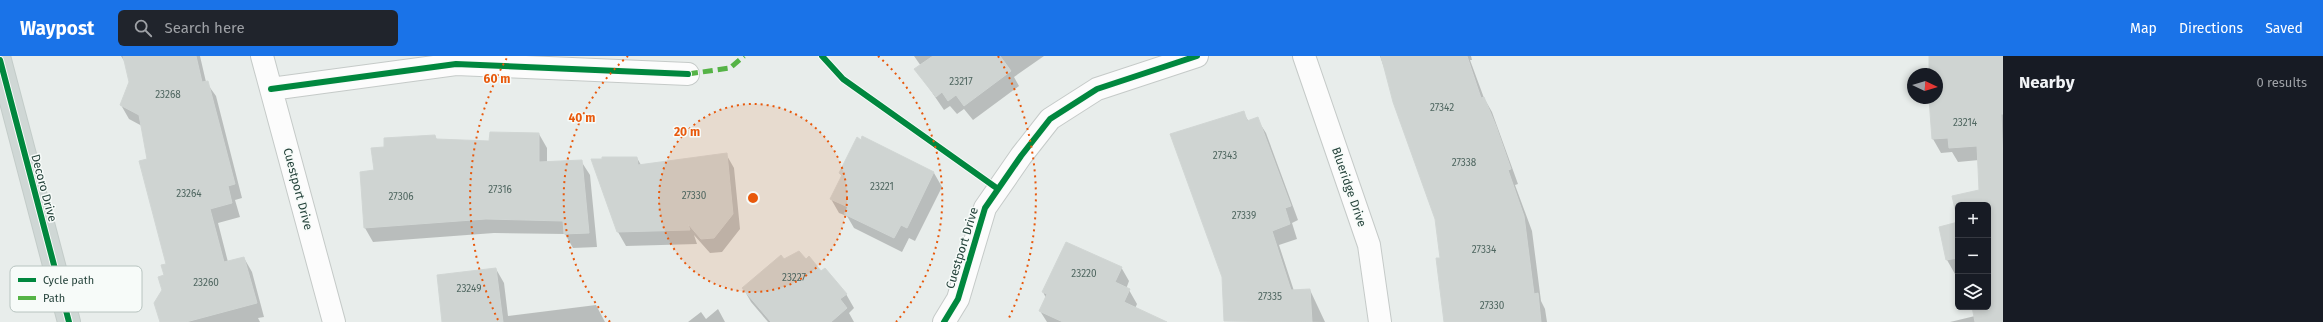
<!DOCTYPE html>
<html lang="en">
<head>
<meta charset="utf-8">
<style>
	body { margin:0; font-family:"Fira Sans",sans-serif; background:#20242c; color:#f1f3f6 }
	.controls { position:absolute; right:12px; bottom:12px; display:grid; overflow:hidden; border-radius:6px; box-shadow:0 2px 6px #0003 }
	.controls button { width:36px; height:36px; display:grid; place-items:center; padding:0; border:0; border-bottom:1px solid #363941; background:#171b24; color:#f1f3f6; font:20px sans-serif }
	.compass { position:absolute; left:1907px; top:12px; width:36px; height:36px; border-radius:50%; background:#171b24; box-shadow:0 2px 6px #0003; rotate:94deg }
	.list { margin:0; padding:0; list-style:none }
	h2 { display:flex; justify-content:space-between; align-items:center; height:52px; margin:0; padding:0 16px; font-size:17px }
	h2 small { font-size:13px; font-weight:400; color:#9ea1a6 }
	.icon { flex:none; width:22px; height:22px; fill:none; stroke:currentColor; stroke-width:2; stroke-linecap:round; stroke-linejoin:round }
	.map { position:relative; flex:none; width:2003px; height:266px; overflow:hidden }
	header { display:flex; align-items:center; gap:24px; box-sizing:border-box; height:56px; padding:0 20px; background:#1a73e8; color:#fff }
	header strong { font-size:19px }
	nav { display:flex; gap:22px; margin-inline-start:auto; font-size:14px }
	.search { width:280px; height:36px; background:#20242c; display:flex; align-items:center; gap:10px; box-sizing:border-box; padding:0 14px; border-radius:6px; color:#9ea1a6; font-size:15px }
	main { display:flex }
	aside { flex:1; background:#171b24 }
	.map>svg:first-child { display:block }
	.shadow { fill:#0003 }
	.building { fill:#cfd4d2; stroke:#d1d6d4 }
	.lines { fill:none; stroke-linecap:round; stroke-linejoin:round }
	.minor-casing { stroke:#c5cac8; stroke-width:24 }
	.major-casing { stroke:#c3ccc9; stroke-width:24 }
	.minor { stroke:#fcfcfc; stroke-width:22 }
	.major { stroke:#cfd7d5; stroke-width:22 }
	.quiet { stroke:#55b346; stroke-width:5; stroke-dasharray:10 5; stroke-linecap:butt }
	.cycleway-casing { stroke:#f7fbf9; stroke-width:8 }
	.cycleway { stroke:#00873e; stroke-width:6 }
	.ring { fill:none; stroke:#e8590c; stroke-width:2; stroke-dasharray:2 4 }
	.labels { text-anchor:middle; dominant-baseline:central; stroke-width:3; stroke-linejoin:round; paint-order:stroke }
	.number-label { font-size:10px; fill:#506761 }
	.street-label { font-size:12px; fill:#24423a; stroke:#f7fbf9 }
	.key { fill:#f7fbf9; stroke:#b8c4c0; stroke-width:1 }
	.key-label { font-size:11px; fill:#24423a }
	.centre { fill:#e8590c; stroke:#f7fbf9; stroke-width:2 }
	.ring-label { font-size:12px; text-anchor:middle; font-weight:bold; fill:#e8590c; stroke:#f7fbf9; stroke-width:3; stroke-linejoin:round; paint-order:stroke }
</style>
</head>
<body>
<header>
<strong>Waypost</strong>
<div class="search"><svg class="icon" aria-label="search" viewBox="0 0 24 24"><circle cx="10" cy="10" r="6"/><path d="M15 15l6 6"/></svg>Search here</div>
<nav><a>Map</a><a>Directions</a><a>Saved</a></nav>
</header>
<main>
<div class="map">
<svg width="2003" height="266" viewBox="0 0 2003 266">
	<rect width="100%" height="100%" fill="#e8edeb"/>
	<path class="shadow" d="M121,0H200L206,26L216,40L242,142L235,144L240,161L218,167L228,206L244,202L252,216L264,261L258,262L260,266H161L167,209L142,70L129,63L121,49L130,26L126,8Z
		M914,0H1044L1014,21L1019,30L973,64L964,53L957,58L950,50L944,54L916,13L921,10Z
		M1380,0H1471L1472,4H1470L1484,42L1492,56L1518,128L1515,129L1532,175L1541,245L1545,253L1547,266H1445L1441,202L1436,163Z
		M1930,0H2003V266H1950L1975,260L1973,251H1988V149H1958V161L1953,141L1980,135L1979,104L1958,106L1952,96L1941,97L1933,83L1930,42H1937V18H1930Z
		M1243,56L1249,66L1257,63L1266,77L1298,164L1292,167L1297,183L1279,189L1294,235L1310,234L1325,266L1225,265Z
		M539,78L547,92V106L581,105L590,119L597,191L573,192L565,178L494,177L373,186L365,172L375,115L385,92L435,80L437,84L490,86Z
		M863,82L934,117L942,131L915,185L909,182L902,196L854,172L847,160L839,157L831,143L842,121L840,117Z
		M726,98L734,112L740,173L722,196L710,197L694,179L697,188L626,190L618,176L637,102L641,109Z
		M1958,167V217L1955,218L1947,204L1940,171Z
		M784,204H806L846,238L854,252L849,257L854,266H768L751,246L743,232Z
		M1121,211L1129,225L1126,233L1129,234L1137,248L1129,266H1047L1040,255L1046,242L1043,236Z
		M496,213L504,227L508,260L596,249L605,266H442Z
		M718,253L725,266H688L701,256L706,263Z"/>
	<path class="building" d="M123,0H196L202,26L208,25L235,128L228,130L232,147L210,153L224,206L244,201L257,247L186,266H160L154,247L162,234L158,221L164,219L161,209L166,208L139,105L147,103L139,59L120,49L129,26Z
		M933,0H1000L1011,15L964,50L956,39L948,45L942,36L936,41L914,13Z
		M1381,0H1467L1481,42L1484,41L1496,70L1511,113L1508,114L1524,160L1534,238L1538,237L1541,266H1444L1436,202H1440L1435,163L1393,46Z
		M1929,0H2003V58H2001L2003,104V266H1975L1972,251H1988V149H1958V166L1952,140L1979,134L1977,90L1949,92L1948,82L1932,83L1929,43L1937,42V18H1929Z
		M1244,55L1247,65L1258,61L1291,150L1285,152L1290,168L1272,175L1291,234L1310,233L1312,266L1224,265L1222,221L1170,78Z
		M490,76L539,77V106L582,104L589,177L564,178L563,165L486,163L364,172L360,116L374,114L371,92L384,91V82L435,79L436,83L489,85Z
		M862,80L934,116L907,172L901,169L894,182L844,158L848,151L830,143L842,119L839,117L857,81L861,84Z
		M727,97L733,158L714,182L701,183L688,168L690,174L617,176L591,103H602V101H637L638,109Z
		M1958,166V202L1946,204L1939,171Z
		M1066,186L1122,211L1115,226L1130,233L1124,246L1167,266H1063L1039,255L1047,238L1042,236Z
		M799,195L806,203L809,200L821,215L825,212L847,238L840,243L847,252L831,266H771L742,232L781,199L784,203Z
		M496,212L503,266H442L437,219Z"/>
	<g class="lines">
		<defs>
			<path id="minor" d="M262,0L334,266
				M1304,0L1369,189L1380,266
				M271,33L456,8L688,18
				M944,266L958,243L985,152L1021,100L1050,63L1097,33L1197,0"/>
			<path id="major" d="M0,4L69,266"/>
		</defs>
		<use href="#minor" class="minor-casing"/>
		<use href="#major" class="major-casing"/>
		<use href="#minor" class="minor"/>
		<use href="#major" class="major"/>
		<path class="quiet" d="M688,18L730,12L744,0"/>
		<defs>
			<path id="cycleway" d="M822,0L843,23L998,133
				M0,4L69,266
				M271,33L456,8L688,18
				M944,266L958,243L985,152L1021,100L1050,63L1097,33L1197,0"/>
		</defs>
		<use href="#cycleway" class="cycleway-casing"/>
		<use href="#cycleway" class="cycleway"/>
	</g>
	<circle cx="753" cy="142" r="94" fill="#e8590c" fill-opacity=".12"/>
	<g class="ring">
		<circle cx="753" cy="142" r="94"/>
		<path d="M610 266A189 189 0 0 1 628 0M878 0A189 189 0 0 1 896 266"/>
		<path d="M498 264A283 283 0 0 1 508 0M998 0A283 283 0 0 1 1008 264"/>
	</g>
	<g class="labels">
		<g class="number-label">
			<text x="961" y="26">23217</text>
			<text x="168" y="39">23268</text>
			<text x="1442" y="52">27342</text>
			<text x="1965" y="67">23214</text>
			<text x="1225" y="100">27343</text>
			<text x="1464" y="107">27338</text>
			<text x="882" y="131">23221</text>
			<text x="500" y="134">27316</text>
			<text x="189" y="138">23264</text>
			<text x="694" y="140">27330</text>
			<text x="401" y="141">27306</text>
			<text x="1244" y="160">27339</text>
			<text x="1484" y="194">27334</text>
			<text x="1084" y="218">23220</text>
			<text x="794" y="222">23227</text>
			<text x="206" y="227">23260</text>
			<text x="469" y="233">23249</text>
			<text x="1270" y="241">27335</text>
			<text x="1492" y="250">27330</text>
		</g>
		<g class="street-label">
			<text transform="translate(1349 131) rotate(71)">Blueridge Drive</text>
			<text transform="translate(44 132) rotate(75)">Decoro Drive</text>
			<text transform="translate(298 133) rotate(75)">Cuestport Drive</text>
			<text transform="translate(962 192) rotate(-73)">Cuestport Drive</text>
		</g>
	</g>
	<rect x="10" y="210" width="132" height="46" rx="6" class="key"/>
	<rect x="18" y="222" width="18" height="4" fill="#00873e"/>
	<rect x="18" y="240" width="18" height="4" fill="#55b346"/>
	<g class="key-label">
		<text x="43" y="228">Cycle path</text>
		<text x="43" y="246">Path</text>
	</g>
	<circle cx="753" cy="142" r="6" class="centre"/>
	<g class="ring-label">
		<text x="497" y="27">60 m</text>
		<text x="582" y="66">40 m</text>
		<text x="687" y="80">20 m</text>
	</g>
</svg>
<div class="controls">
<button>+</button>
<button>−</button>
<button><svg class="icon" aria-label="layers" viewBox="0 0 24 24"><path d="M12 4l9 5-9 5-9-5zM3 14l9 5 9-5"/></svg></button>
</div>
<svg class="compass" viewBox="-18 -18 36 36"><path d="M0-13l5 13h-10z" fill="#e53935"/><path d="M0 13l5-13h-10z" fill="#9ea1a6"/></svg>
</div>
<aside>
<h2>Nearby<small>0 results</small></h2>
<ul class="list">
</ul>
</aside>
</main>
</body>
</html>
